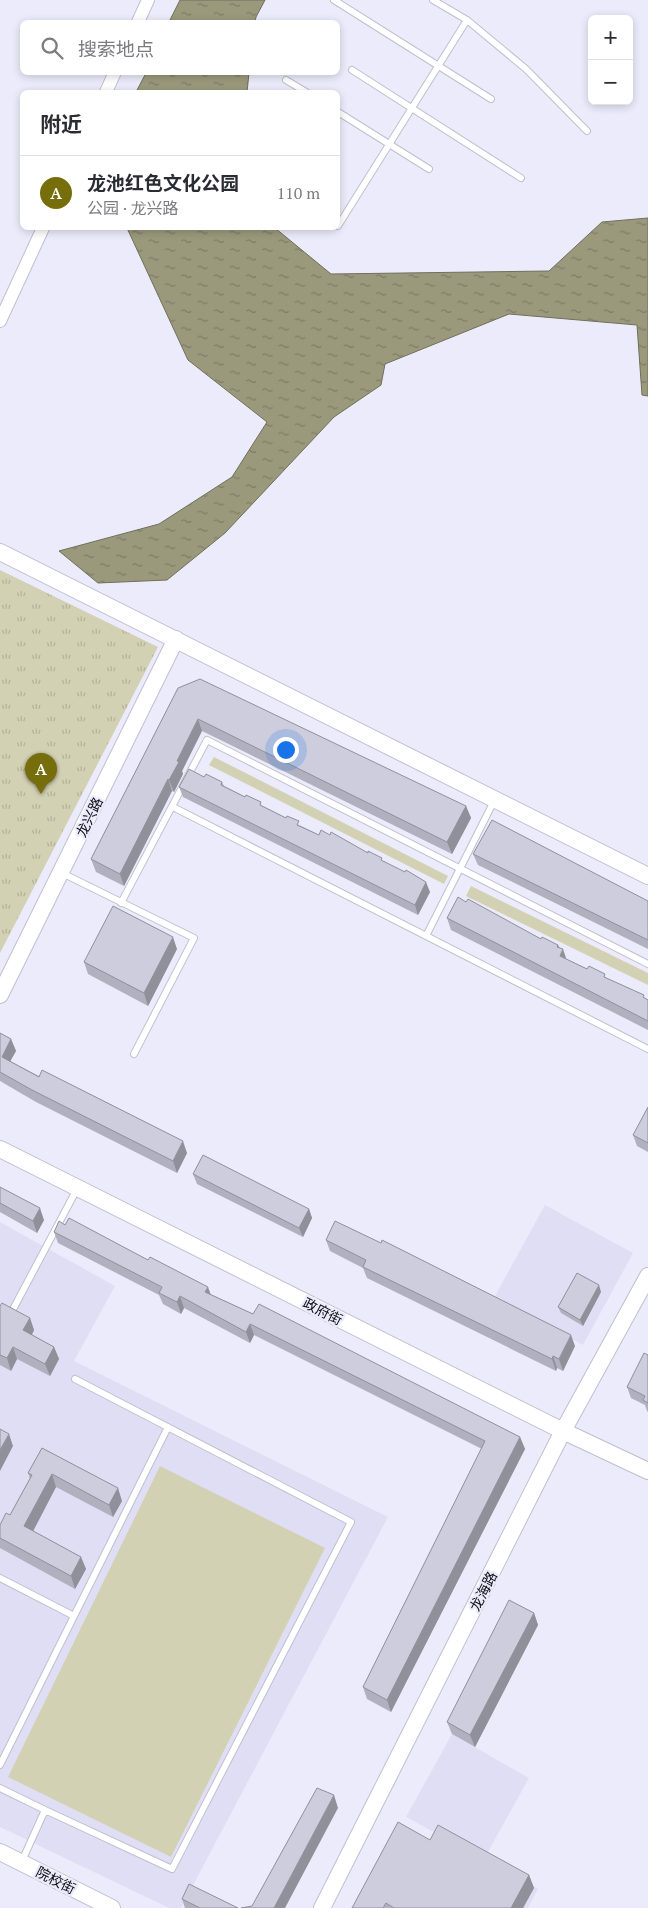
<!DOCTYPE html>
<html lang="zh">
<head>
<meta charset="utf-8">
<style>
	body { margin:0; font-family:"PT Serif","Noto Sans SC",serif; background:#f7f7f7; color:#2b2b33 }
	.controls { position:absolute; right:15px; top:15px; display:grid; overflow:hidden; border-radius:8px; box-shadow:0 2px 8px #0003 }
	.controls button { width:45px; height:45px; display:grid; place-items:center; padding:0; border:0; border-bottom:1px solid #e1e1e2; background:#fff; color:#2b2b33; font:25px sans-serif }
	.you { position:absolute; left:285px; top:749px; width:18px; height:18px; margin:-12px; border:4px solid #fff; border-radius:50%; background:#1a73e8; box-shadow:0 0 0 8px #1a73e833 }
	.badge { display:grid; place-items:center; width:32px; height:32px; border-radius:50%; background:#766e0b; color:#fff; font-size:16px; font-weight:700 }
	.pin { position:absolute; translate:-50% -41px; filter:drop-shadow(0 1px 2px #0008) }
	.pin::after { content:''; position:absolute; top:26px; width:18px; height:15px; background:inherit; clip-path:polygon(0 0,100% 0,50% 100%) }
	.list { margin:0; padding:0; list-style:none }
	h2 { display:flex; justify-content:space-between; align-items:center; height:65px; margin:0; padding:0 20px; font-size:21px }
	h2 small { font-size:16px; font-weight:400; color:#7c7c81 }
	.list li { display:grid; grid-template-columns:32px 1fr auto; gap:15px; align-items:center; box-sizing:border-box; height:75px; padding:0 20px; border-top:1px solid #e1e1e2 }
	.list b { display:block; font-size:19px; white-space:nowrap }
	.list p { margin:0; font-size:16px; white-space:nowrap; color:#7c7c81 }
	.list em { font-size:16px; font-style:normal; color:#7c7c81 }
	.icon { flex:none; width:28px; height:28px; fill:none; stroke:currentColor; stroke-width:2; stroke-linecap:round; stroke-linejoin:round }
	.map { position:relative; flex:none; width:648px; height:1908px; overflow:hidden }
	.search { position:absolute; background:#fff; box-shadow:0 2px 8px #0003; left:20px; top:20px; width:320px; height:55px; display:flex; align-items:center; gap:12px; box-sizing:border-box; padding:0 18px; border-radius:8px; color:#7c7c81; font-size:19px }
	.panel { position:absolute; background:#fff; box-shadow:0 2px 8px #0003; left:20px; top:90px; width:320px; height:140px; border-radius:8px }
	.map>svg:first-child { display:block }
	.built { fill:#e0def5 }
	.park { fill:url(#park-tufts) }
	.garden { fill:#d3d1b3 }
	.water { fill:url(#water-ripples); stroke:#706f5c }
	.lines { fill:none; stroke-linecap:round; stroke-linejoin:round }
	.service-casing { stroke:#c0bfce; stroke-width:8 }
	.minor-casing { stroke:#c0bfce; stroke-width:14 }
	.tertiary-casing { stroke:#c0bfce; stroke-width:18 }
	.service { stroke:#fff; stroke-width:6 }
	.minor { stroke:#fff; stroke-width:12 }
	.tertiary { stroke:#fff; stroke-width:16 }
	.wall { fill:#b1b0be }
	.shaded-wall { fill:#90909b }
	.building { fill:#cecddd; stroke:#90909b }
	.labels { text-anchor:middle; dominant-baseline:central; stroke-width:4.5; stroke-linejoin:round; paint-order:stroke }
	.street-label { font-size:14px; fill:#0d0d12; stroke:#ecebfb }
</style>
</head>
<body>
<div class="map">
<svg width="648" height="1908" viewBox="0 0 648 1908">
	<defs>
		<pattern id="park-tufts" width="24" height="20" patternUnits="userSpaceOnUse" patternTransform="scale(1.25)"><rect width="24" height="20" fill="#d3d1b3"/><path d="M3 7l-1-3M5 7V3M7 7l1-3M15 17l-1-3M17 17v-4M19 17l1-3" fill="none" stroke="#b4b299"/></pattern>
		<pattern id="water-ripples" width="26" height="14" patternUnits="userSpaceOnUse" patternTransform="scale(1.25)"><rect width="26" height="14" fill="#9b997c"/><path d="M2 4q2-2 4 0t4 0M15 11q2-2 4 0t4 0" fill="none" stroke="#7d7b64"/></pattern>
	</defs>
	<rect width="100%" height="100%" fill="#ecebfb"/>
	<path class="built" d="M545,1205L633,1253L583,1345L495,1296Z
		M0,1222L115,1286L74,1361L388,1517L181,1908H169L0,1827Z
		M452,1734L529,1778L484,1859L538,1889L528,1908H405L443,1837L406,1817Z"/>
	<path class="park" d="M0,570L158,647L0,953Z"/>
	<path class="garden" d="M214,757L448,876L444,884L209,765Z
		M471,886L648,973V985L466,896Z
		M160,1466L325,1548L171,1857L8,1777Z"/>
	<path class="water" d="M180,0H265L256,17L255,22H169Z
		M146,73V72L249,73L247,92H136Z
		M648,218V396L642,395L637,325L509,314L385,364L381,385L334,417L225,533L167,580L98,583L59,551L159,524L232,477L267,422L188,360L127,228H275L331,274L549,271L602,222Z"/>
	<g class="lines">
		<defs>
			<path id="service" d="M334,0L491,99
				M433,0L467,20L526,69L587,131
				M352,70L521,178
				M286,80L306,92
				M338,112L429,169
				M338,226L467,20
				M173,807L648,1049
				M62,873L194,938L134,1054
				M121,903L207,740L648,964
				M426,936L494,801
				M11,1313L77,1189
				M0,1578L74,1616
				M0,1765L168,1427
				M0,1788L45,1810L172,1869L351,1522L75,1379
				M22,1861L45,1810"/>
			<path id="minor" d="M138,22L148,0
				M106,92L115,72
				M0,321L43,228"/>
			<path id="tertiary" d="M0,552L648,876
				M0,995L176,639
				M0,1149L563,1431L648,1471
				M0,1852L112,1908
				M322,1908L563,1431L648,1276"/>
		</defs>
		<use href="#service" class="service-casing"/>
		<use href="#minor" class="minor-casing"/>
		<use href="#tertiary" class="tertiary-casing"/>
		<use href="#service" class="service"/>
		<use href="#minor" class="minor"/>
		<use href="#tertiary" class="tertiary"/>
	</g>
	<path class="wall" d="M178,688L466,806L471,818L452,854L202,731L182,771L183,774L174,792L172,791L124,886L96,872L91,859Z
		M204,777L222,782L224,786L301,826L319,835L383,861L430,892L418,915L183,797L179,787Z
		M473,854L648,901V949L478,865Z
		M447,918L541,939L558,945L566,959L607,978L648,1000V1030L451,930Z
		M177,949L148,1006L88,974L84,962Z
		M0,1033L11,1039L16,1051L10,1061L187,1153L177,1173L36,1102L0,1081Z
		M648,1107V1152L637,1146L633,1135Z
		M193,1174L309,1209L312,1218L303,1237L197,1184Z
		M0,1187L44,1220L37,1233L0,1212Z
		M54,1232L210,1294L253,1314L520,1437L525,1449L391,1712L367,1699L363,1687L482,1449L254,1335L250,1343L184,1308L181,1314L163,1304L159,1295L58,1243Z
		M326,1240L575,1346L563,1371L557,1368L556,1371L367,1278L363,1268L330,1251Z
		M601,1292L583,1326L561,1313L558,1307Z
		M0,1306L30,1318L34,1330L32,1335L54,1347L59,1359L50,1376L17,1359L11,1371L0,1365Z
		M648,1355V1412L647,1411L645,1405L631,1398L627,1387Z
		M42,1448L122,1501L113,1517L56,1487L33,1531L81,1557L86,1569L75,1589L0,1548V1525L10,1515L30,1479L28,1473Z
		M534,1613L538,1625L475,1747L452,1734L447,1722Z
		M430,1840L529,1875L534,1888L523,1908H352Z
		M182,1899L238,1908H185Z"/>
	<path class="shaded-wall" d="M198,719L202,731L182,771L183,774L174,792L169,780L177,761Z
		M168,779L172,791L124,886L120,874Z
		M466,806L471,818L452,854L447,842Z
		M426,882L430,892L418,915L415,905Z
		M173,937L177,949L148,1006L144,993Z
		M558,945L561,954L563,949L567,961L564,967L557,947Z
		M11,1039L16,1051L6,1069L2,1057Z
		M183,1141L187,1153L177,1173L173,1161Z
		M40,1208L44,1220L37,1233L33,1221Z
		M309,1209L312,1218L303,1237L299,1228Z
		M599,1285L601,1292L583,1326L580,1320Z
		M208,1287L212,1298L205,1292Z
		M180,1296L184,1308L181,1314L177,1302Z
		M30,1318L34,1330L28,1342L23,1330Z
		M250,1324L254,1335L250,1343L246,1332Z
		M571,1335L575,1346L563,1371L559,1359Z
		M13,1347L17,1359L11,1371L7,1358Z
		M54,1347L59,1359L50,1376L45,1364Z
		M553,1356L557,1368L556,1371L552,1359Z
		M9,1434L13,1446L0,1471V1450Z
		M520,1437L525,1449L391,1712L387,1700Z
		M52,1474L56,1487L29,1539L24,1526Z
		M118,1488L122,1501L113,1517L109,1505Z
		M81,1557L86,1569L75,1589L71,1576Z
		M534,1613L538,1625L475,1747L470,1735Z
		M334,1795L338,1808L285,1908H274Z
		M529,1875L534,1888L523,1908H511Z"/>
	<path class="building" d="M200,679L466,806L447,842L198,719L177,761L179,762L169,780L168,779L120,874L91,859L178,688Z
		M189,769L204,777L206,774L222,782L221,785L245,797L246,795L261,802L260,805L286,818L287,816L299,821L297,825L319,835L321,830L330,835L331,832L368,853V851L382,858L381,860L405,872L406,870L426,882L415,905L179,787Z
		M492,820L648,901V940L473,854Z
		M458,897L466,902L468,899L541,939L542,937L558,945L557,947L563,949L560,956L587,969L589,966L605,974L604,977L644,995L643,997L648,1000V1021L447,918Z
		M113,906L173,937L144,993L84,962Z
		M0,1033L11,1039L2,1057L39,1077L42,1070L183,1141L173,1161L32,1090L0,1072Z
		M648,1107V1143L633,1135Z
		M203,1155L309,1209L299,1228L193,1174Z
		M0,1187L40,1208L33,1221L0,1203Z
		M69,1218L148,1260L150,1257L208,1287L205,1292L253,1314L259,1304L520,1437L387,1700L363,1687L485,1441L250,1324L246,1332L180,1296L177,1302L159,1293L162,1287L54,1232L59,1221L65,1225Z
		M335,1221L381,1243L382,1240L571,1335L559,1359L553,1356L552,1359L363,1267L366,1260L326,1240Z
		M577,1273L599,1285L580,1320L558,1307Z
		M2,1303L30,1318L23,1330L54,1347L45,1364L13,1347L7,1358L0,1355V1306Z
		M644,1353L648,1355V1403L643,1400L645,1396L627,1387Z
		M0,1429L9,1434L0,1450Z
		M42,1448L118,1488L109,1505L52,1474L24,1526L81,1557L71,1576L0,1538V1525L6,1513L10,1515L32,1475L28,1473Z
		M509,1600L534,1613L470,1735L447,1722Z
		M317,1788L334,1795L274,1908H241L252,1906Z
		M398,1822L430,1840L438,1825L529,1875L511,1908H394L386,1903L383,1908H352Z
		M189,1884L238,1908H200L182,1899Z"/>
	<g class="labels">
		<g class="street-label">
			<text transform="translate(89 817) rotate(-64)">龙兴路</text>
			<text transform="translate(323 1311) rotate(27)">政府街</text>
			<text transform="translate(483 1591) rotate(-63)">龙海路</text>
			<text transform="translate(56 1880) rotate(27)">院校街</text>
		</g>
	</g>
</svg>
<div class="controls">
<button>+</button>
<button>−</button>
</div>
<div class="you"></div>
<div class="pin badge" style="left:41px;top:794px">A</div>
<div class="search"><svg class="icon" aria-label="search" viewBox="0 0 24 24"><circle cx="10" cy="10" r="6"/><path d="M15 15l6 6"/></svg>搜索地点</div>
<section class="panel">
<h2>附近<small></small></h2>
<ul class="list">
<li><span class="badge">A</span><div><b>龙池红色文化公园</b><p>公园 · 龙兴路</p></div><em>110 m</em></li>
</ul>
</section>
</div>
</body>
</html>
